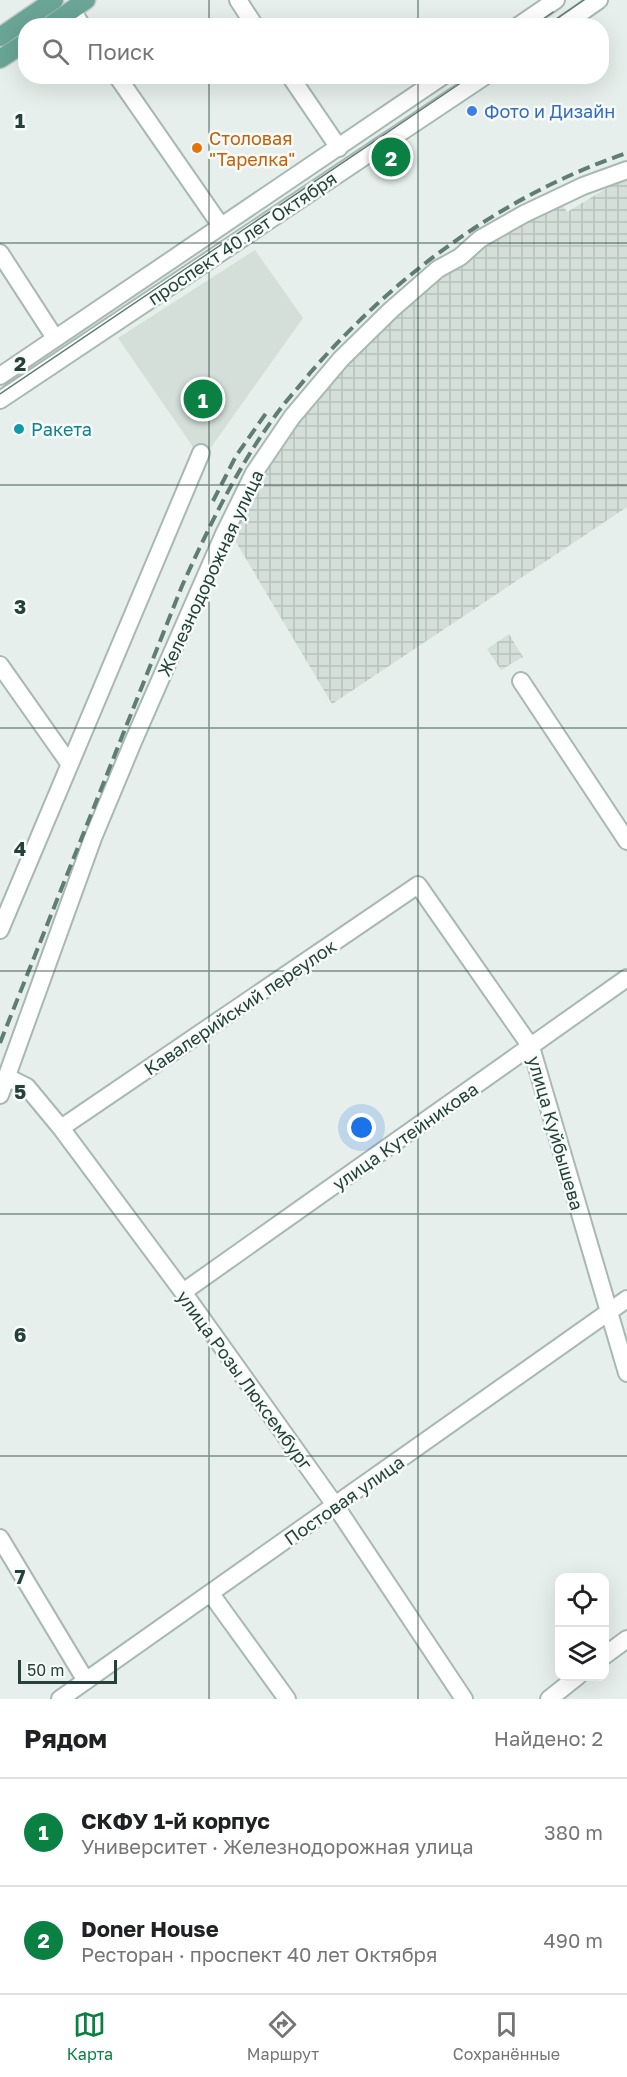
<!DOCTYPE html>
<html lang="ru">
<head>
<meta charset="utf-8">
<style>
	body { margin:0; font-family:"Golos Text",sans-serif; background:#f2f2f2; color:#202124 }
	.controls { position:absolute; right:18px; bottom:18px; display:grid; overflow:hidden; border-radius:12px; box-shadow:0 6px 24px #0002 }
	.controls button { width:54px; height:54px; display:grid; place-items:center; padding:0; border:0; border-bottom:2px solid #e0e0e0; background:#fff; color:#202124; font:30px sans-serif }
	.scale { position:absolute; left:18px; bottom:15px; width:99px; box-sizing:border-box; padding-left:6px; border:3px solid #24423a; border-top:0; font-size:16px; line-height:21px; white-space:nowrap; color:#24423a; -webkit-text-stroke:4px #f7fbf9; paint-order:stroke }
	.you { position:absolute; left:362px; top:1128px; width:21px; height:21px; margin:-15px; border:4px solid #fff; border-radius:50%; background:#1a73e8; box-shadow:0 0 0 9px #1a73e833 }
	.badge { display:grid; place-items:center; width:39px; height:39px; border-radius:50%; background:#0b8043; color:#fff; font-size:20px; font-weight:700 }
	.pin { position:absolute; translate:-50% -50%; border:3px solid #fff; box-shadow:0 2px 6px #0006 }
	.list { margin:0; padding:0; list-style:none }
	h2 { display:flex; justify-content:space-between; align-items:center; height:78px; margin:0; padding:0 24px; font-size:26px }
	h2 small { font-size:20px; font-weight:400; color:#757577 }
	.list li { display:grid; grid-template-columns:39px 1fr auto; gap:18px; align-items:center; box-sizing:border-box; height:108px; padding:0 24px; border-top:2px solid #e0e0e0 }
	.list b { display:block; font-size:22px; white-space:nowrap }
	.list p { margin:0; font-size:20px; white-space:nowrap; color:#757577 }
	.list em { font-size:20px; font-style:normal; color:#757577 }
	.icon { flex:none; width:33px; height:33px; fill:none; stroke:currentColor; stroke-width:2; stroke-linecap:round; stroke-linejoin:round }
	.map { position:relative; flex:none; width:627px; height:1699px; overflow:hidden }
	.search { position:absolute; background:#fff; box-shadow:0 6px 24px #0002; left:18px; right:18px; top:18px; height:66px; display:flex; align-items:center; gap:15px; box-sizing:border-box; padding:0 21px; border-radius:24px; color:#757577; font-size:22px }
	.sheet { height:294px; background:#fff }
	nav { display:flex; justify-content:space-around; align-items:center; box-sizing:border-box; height:84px; border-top:2px solid #e0e0e0; background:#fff; font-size:16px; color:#757577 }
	nav a { display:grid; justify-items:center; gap:3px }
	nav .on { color:#0b8043 }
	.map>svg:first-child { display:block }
	.built { fill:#d4dfda }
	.industrial { fill:url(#industrial-grid) }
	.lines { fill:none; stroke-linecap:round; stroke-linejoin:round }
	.minor-casing { stroke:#a8b8b2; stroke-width:20 }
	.major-casing { stroke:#c2cac8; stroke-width:21 }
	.minor { stroke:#fff; stroke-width:16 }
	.major { stroke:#6aa596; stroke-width:18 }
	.tram { stroke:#5f7d75; stroke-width:1.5 }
	.rail { stroke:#5f7d75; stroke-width:4; stroke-dasharray:12 6; stroke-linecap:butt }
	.grid { fill:none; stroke:#24423a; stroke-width:1.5; stroke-opacity:0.55 }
	.shop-dot { fill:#3f7fe0; stroke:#f7fbf9; stroke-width:2 }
	.food-dot { fill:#e8710a; stroke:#f7fbf9; stroke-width:2 }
	.culture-dot { fill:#0f9aa8; stroke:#f7fbf9; stroke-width:2 }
	.labels { text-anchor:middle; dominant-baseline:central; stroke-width:5; stroke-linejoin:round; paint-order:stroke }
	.shop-label { font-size:18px; fill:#366cbe; stroke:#f7fbf9; text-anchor:start }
	.food-label { font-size:18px; fill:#c56008; stroke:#f7fbf9; text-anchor:start }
	.street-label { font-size:18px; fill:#24423a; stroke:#f7fbf9 }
	.culture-label { font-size:18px; fill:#0d838f; stroke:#f7fbf9; text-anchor:start }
	.grid-label { font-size:20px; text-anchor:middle; font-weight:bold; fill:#24423a; stroke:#f7fbf9; stroke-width:5; stroke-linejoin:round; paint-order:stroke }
</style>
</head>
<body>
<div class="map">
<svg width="627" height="1699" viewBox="0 0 627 1699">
	<defs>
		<pattern id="industrial-grid" width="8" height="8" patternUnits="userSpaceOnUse" patternTransform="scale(1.5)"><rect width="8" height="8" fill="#d4dfda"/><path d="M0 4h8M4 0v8" fill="none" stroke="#b6c1bc"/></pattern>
	</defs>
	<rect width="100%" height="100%" fill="#e6efeb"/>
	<path class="built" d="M255,250L303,318L202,460L118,338Z"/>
	<path class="industrial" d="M627,176V507L332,704L230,532L259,475L306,410L354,357L409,305L459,264L560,200L567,212Z
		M509,634L523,657L501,670L487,649Z"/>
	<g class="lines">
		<defs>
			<path id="minor" d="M238,0L255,26
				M72,10L82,26
				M518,26L556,0
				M562,26L599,0
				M117,76L221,226
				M290,76L339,148
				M0,253L55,338
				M0,376L443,76
				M0,400L485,76
				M0,665L69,763
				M521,681L627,841
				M0,930L201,453
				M7,1077L27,1087L61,1128L183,1292L335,1505L464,1699
				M0,1095L93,838L133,742L224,534L254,473L292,417L341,359L391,310L438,269L460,257L480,239L524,214L583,186L627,170
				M61,1128L418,885L531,1047L627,1373
				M183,1292L627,978
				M0,1538L86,1681
				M211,1594L287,1699
				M604,1656L627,1639
				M60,1699L627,1299
				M549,1699L578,1676"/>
			<path id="major" d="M49,26L86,0
				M0,37L54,0
				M0,59L26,42"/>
		</defs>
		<use href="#minor" class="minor-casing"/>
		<use href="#major" class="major-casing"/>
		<use href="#minor" class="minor"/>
		<use href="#major" class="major"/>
		<path class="tram" d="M533,26L553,12
			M546,26L584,0
			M0,394L471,76"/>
		<path class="rail" d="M213,501L236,456L269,409
			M0,1043L182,586C210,524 240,462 281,408C290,396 301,385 310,373C395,275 503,195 627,153"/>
	</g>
	<path class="grid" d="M209,0V26M418,0V26M209,76V1699M418,76V1699M0,243H627M0,485H627M0,728H627M0,971H627M0,1214H627M0,1456H627"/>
	<circle class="shop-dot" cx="472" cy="111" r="6"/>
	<circle class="food-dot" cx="197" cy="148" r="6"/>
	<circle class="culture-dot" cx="19" cy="429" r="6"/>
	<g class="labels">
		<g class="shop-label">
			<text x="484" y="111">Фото и Дизайн</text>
		</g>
		<g class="food-label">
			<text x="209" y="138">Столовая<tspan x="209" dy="21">"Тарелка"</tspan></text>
		</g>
		<g class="street-label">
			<text transform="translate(242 238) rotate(-34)">проспект 40 лет Октября</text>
			<text transform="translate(210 573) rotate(-65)">Железнодорожная улица</text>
			<text transform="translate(240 1007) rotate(-34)">Кавалерийский переулок</text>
			<text transform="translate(556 1133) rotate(74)">улица Куйбышева</text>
			<text transform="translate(405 1136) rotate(-35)">улица Кутейникова</text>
			<text transform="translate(245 1380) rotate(54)">улица Розы Люксембург</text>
			<text transform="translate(344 1500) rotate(-35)">Постовая улица</text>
		</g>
		<g class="culture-label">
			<text x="31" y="429">Ракета</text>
		</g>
	</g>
	<g class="grid-label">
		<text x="20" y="128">1</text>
		<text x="20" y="371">2</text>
		<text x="20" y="614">3</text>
		<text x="20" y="856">4</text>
		<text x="20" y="1099">5</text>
		<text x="20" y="1342">6</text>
		<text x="20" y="1584">7</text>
	</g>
</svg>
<div class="controls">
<button><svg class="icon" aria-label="locate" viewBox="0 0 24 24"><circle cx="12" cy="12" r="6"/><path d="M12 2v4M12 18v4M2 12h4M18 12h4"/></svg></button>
<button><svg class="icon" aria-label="layers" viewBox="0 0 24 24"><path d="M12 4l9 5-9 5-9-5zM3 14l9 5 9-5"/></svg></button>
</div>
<div class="scale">50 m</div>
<div class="you"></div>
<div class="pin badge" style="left:203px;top:399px">1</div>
<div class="pin badge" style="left:391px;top:157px">2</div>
<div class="search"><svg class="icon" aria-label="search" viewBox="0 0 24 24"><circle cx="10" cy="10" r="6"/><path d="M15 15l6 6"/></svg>Поиск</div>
</div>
<section class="sheet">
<h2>Рядом<small>Найдено: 2</small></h2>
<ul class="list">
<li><span class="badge">1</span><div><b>СКФУ 1-й корпус</b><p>Университет · Железнодорожная улица</p></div><em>380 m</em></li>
<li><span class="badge">2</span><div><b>Doner House</b><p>Ресторан · проспект 40 лет Октября</p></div><em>490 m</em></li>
</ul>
</section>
<nav>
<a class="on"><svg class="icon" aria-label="map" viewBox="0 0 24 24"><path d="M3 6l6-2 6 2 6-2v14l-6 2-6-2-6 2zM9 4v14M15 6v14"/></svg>Карта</a>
<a><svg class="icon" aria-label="directions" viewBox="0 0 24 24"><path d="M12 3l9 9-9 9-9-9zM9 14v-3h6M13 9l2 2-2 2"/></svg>Маршрут</a>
<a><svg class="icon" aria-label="saved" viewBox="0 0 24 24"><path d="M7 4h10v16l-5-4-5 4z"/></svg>Сохранённые</a>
</nav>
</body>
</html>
